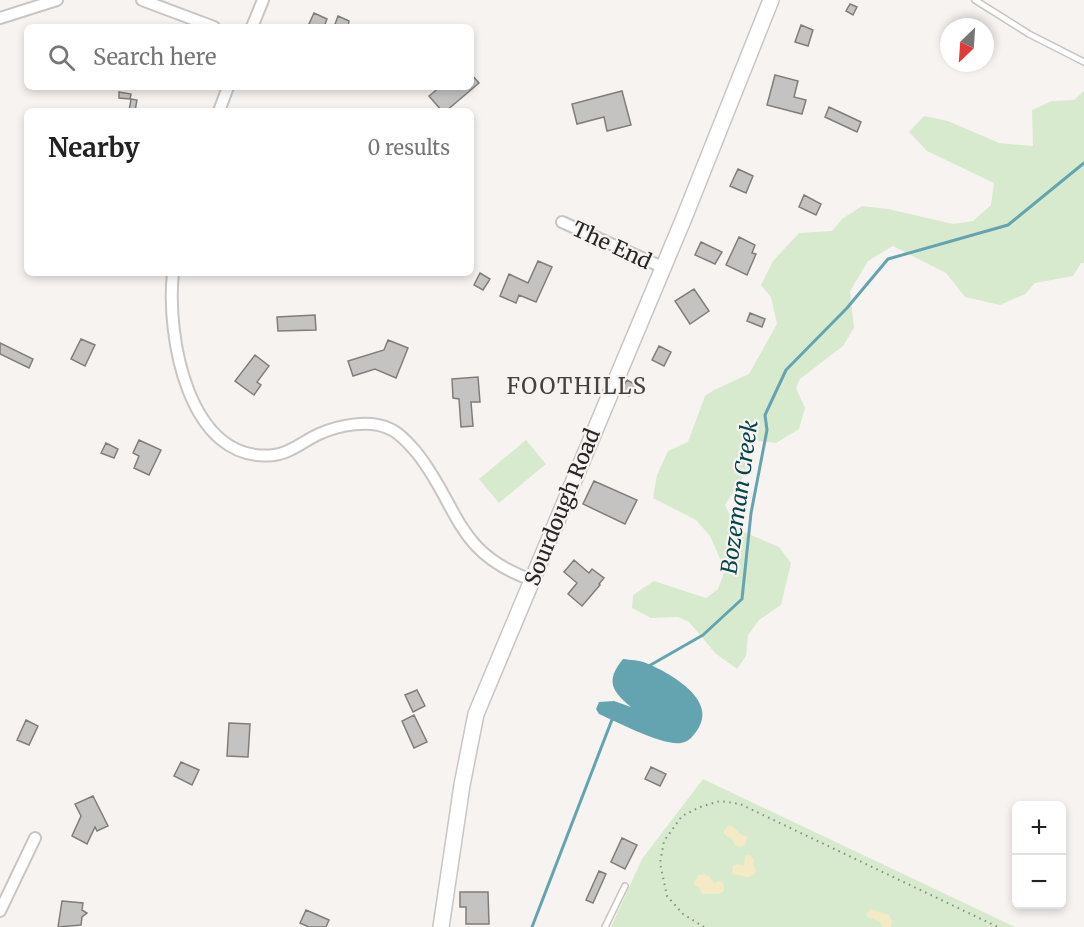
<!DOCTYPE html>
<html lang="en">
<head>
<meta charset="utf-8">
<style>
	body { margin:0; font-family:Merriweather,serif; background:#f6f6f6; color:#222 }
	.controls { position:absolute; right:18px; bottom:18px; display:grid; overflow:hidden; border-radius:9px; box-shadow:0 3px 9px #0003 }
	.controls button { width:54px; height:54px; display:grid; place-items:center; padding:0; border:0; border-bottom:2px solid #e0e0e0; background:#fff; color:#222; font:30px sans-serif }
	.compass { position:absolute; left:940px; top:18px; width:54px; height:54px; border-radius:50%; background:#fff; box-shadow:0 3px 9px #0003; rotate:205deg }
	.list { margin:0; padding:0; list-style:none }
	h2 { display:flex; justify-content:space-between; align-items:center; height:78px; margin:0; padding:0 24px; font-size:26px }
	h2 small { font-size:20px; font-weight:400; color:#767676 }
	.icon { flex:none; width:33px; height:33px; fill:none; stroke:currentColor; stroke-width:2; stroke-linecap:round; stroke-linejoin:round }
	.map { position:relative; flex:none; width:1084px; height:927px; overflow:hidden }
	.search { position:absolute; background:#fff; box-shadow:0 3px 9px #0003; left:24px; top:24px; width:450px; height:66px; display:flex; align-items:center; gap:15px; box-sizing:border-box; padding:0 21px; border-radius:9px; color:#767676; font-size:22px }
	.panel { position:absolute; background:#fff; box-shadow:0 3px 9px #0003; left:24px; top:108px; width:450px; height:168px; border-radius:9px }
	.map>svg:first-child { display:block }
	.green { fill:#d7eace }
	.sand { fill:#f4eac5 }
	.water { fill:#64a4b0 }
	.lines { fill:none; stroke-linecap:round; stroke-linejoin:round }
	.stream { stroke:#64a4b0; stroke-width:3 }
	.building { fill:#c5c3c1; stroke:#807e7b; stroke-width:1.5 }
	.lane-casing { stroke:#c9c5c3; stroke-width:8 }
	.street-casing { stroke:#c9c5c3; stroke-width:14 }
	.secondary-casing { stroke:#c9c5c3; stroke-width:18 }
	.path { stroke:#8d8a89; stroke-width:2; stroke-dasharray:1.5 4.5; stroke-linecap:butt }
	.lane { stroke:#fff; stroke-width:5 }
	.street { stroke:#fff; stroke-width:10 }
	.secondary { stroke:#fff; stroke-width:15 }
	.labels { text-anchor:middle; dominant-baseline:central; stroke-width:4.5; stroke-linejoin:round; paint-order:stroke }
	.street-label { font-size:21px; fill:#282626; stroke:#f7f3f1 }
	.neighbourhood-label { font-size:22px; letter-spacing:1.5px; fill:#444240; stroke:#f7f3f1 }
	.water-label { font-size:22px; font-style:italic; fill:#06454e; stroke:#f7f3f1 }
</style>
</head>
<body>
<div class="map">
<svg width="1084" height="927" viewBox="0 0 1084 927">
	<rect width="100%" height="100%" fill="#f7f3f1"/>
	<path class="green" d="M1084,91V263H1081L1073,276L1035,283L1025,294L1000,305L965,297L946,273L893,246L868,261L850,291L854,328L843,346L800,379L796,388L805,408L799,429L776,443L749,440L746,451L747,471L725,505L737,529L779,547L791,563L781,605L759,620L748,635L746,656L737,669L716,654L689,622L678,617L651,618L632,608L633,595L654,581L706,598L718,589L725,570L710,536L696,520L653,498L657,475L668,451L688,442L705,396L714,390L749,374L777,324L771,297L761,285L773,261L799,233L832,231L842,219L862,206L888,209L953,224L973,221L991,205L994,183L927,151L909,132L924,116L948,121L999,143L1033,146L1032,110L1052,101L1074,100Z
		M526,440L546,464L499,503L479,479Z
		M703,779L1015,927H611L642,859Z"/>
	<path class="sand" d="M730,825L735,828L740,834L748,837L745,845L740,847L735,845L732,839L724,834V830Z
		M750,855L754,859L753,865L756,870L754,875L748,877L732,874L733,866L737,864L744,865L745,856Z
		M704,874L710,877L714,883L719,881L723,883L724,891L719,894H702L700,888L695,886L694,882L699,875Z
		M871,909L889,915L892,921L891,927H883L879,921L867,917L866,914Z"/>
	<path class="water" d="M623,659C630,660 639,660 646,663C668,672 718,699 698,729C694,735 689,742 681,743C663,746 617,722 599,714L596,709L599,702L614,701L631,707C612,691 605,681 623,659Z"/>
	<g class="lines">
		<path class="stream" d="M647,667L703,635L742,599L751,513L767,430L765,415L786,370L847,308L888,259L1008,225L1084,163
			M532,927L613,717"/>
	</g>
	<path class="building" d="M850,4L857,7L853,15L846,11Z
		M314,13L327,19L324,27H315L309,24Z
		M338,16L349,21L348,27H334Z
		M801,25L813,30L808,46L795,42Z
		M471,74L479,83L446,111H442L429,96L440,87H471Z
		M775,75L798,81L794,97L806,100L802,114L767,105Z
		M622,91L631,125L607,131L604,117L577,124L572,104Z
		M119,92L131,94L130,99L119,98Z
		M131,99L137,100L135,111H129Z
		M829,107L861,122L857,132L825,117Z
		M738,169L753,176L746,193L730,186Z
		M804,195L821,204L816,215L799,207Z
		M739,237L755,245L752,253L756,254L747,275L726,265Z
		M701,242L722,252L715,264L695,255Z
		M538,261L552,267L536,302L519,295L516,303L500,296L509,274L528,283Z
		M480,273L490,279L483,290L474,285Z
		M694,289L709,311L690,324L675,301Z
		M750,313L765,319L762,327L747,321Z
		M315,315L316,330L278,331L277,317Z
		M81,339L95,345L85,366L71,359Z
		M388,340L408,348L396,378L375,369L353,376L348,361L384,350Z
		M0,343L33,359L29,368L0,354Z
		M659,346L671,352L664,366L652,360Z
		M255,355L269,366L257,382L261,385L254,395L235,381Z
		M478,377L480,402H471L473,426L461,427L459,399L453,398L452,379Z
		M627,380L636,385L629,396L620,391Z
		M139,440L161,450L149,475L134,468L139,456L133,453Z
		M106,443L118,449L114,458L101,453Z
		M594,481L637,500L625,524L583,504Z
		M574,560L589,573L592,569L604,578L599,584L600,585L582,606L568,594L577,583L564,572Z
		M417,690L425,706L413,712L405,695Z
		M414,715L427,742L414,748L402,721Z
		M26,720L38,726L29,745L17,740Z
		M229,723L250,724L248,757L227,756Z
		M181,762L199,770L192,785L174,776Z
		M651,767L666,774L660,786L645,779Z
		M93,796L108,826L97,831L95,827L87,844L72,836L81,816L75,804Z
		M622,838L637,845L625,869L611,862Z
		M599,871L606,874L593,903L586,900Z
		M460,892H488L489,924H466V907H460Z
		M62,901L83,903L82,910L87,913L82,917L81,925L58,927Z
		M306,910L329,920L326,927H309L300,923Z"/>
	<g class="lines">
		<defs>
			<path id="lane" d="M975,0L1029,34L1084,62
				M605,927L625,886"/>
			<path id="street" d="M142,0L214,27
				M0,18L57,0
				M252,27L263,0
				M219,111L228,87
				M562,222L662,267
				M173,273C166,335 188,465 274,455C291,453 305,440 319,434C339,425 370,419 390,429C400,433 410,445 417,453C460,508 455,553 532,580
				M0,911L35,838"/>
			<path id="secondary" d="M441,927L462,785L476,714L684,218L771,0"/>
		</defs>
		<use href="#lane" class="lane-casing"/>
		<use href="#street" class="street-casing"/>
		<use href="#secondary" class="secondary-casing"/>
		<path class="path" d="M704,927L683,914L667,896L660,863L664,841L682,816L700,807L720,801L740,804L998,927"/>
		<use href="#lane" class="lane"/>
		<use href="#street" class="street"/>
		<use href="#secondary" class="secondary"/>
	</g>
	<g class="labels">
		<g class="street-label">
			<text transform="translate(612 245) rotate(25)">The End</text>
			<text transform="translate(562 507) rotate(-68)">Sourdough Road</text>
		</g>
		<g class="neighbourhood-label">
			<text x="577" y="386">FOOTHILLS</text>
		</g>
		<g class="water-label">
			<text transform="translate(739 497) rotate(-82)">Bozeman Creek</text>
		</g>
	</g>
</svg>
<div class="controls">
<button>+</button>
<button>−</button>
</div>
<svg class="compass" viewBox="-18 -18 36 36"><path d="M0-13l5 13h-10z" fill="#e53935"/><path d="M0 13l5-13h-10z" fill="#767676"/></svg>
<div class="search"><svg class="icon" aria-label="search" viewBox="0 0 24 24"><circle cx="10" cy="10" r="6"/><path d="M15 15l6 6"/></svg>Search here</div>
<section class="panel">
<h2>Nearby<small>0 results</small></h2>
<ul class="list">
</ul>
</section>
</div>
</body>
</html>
